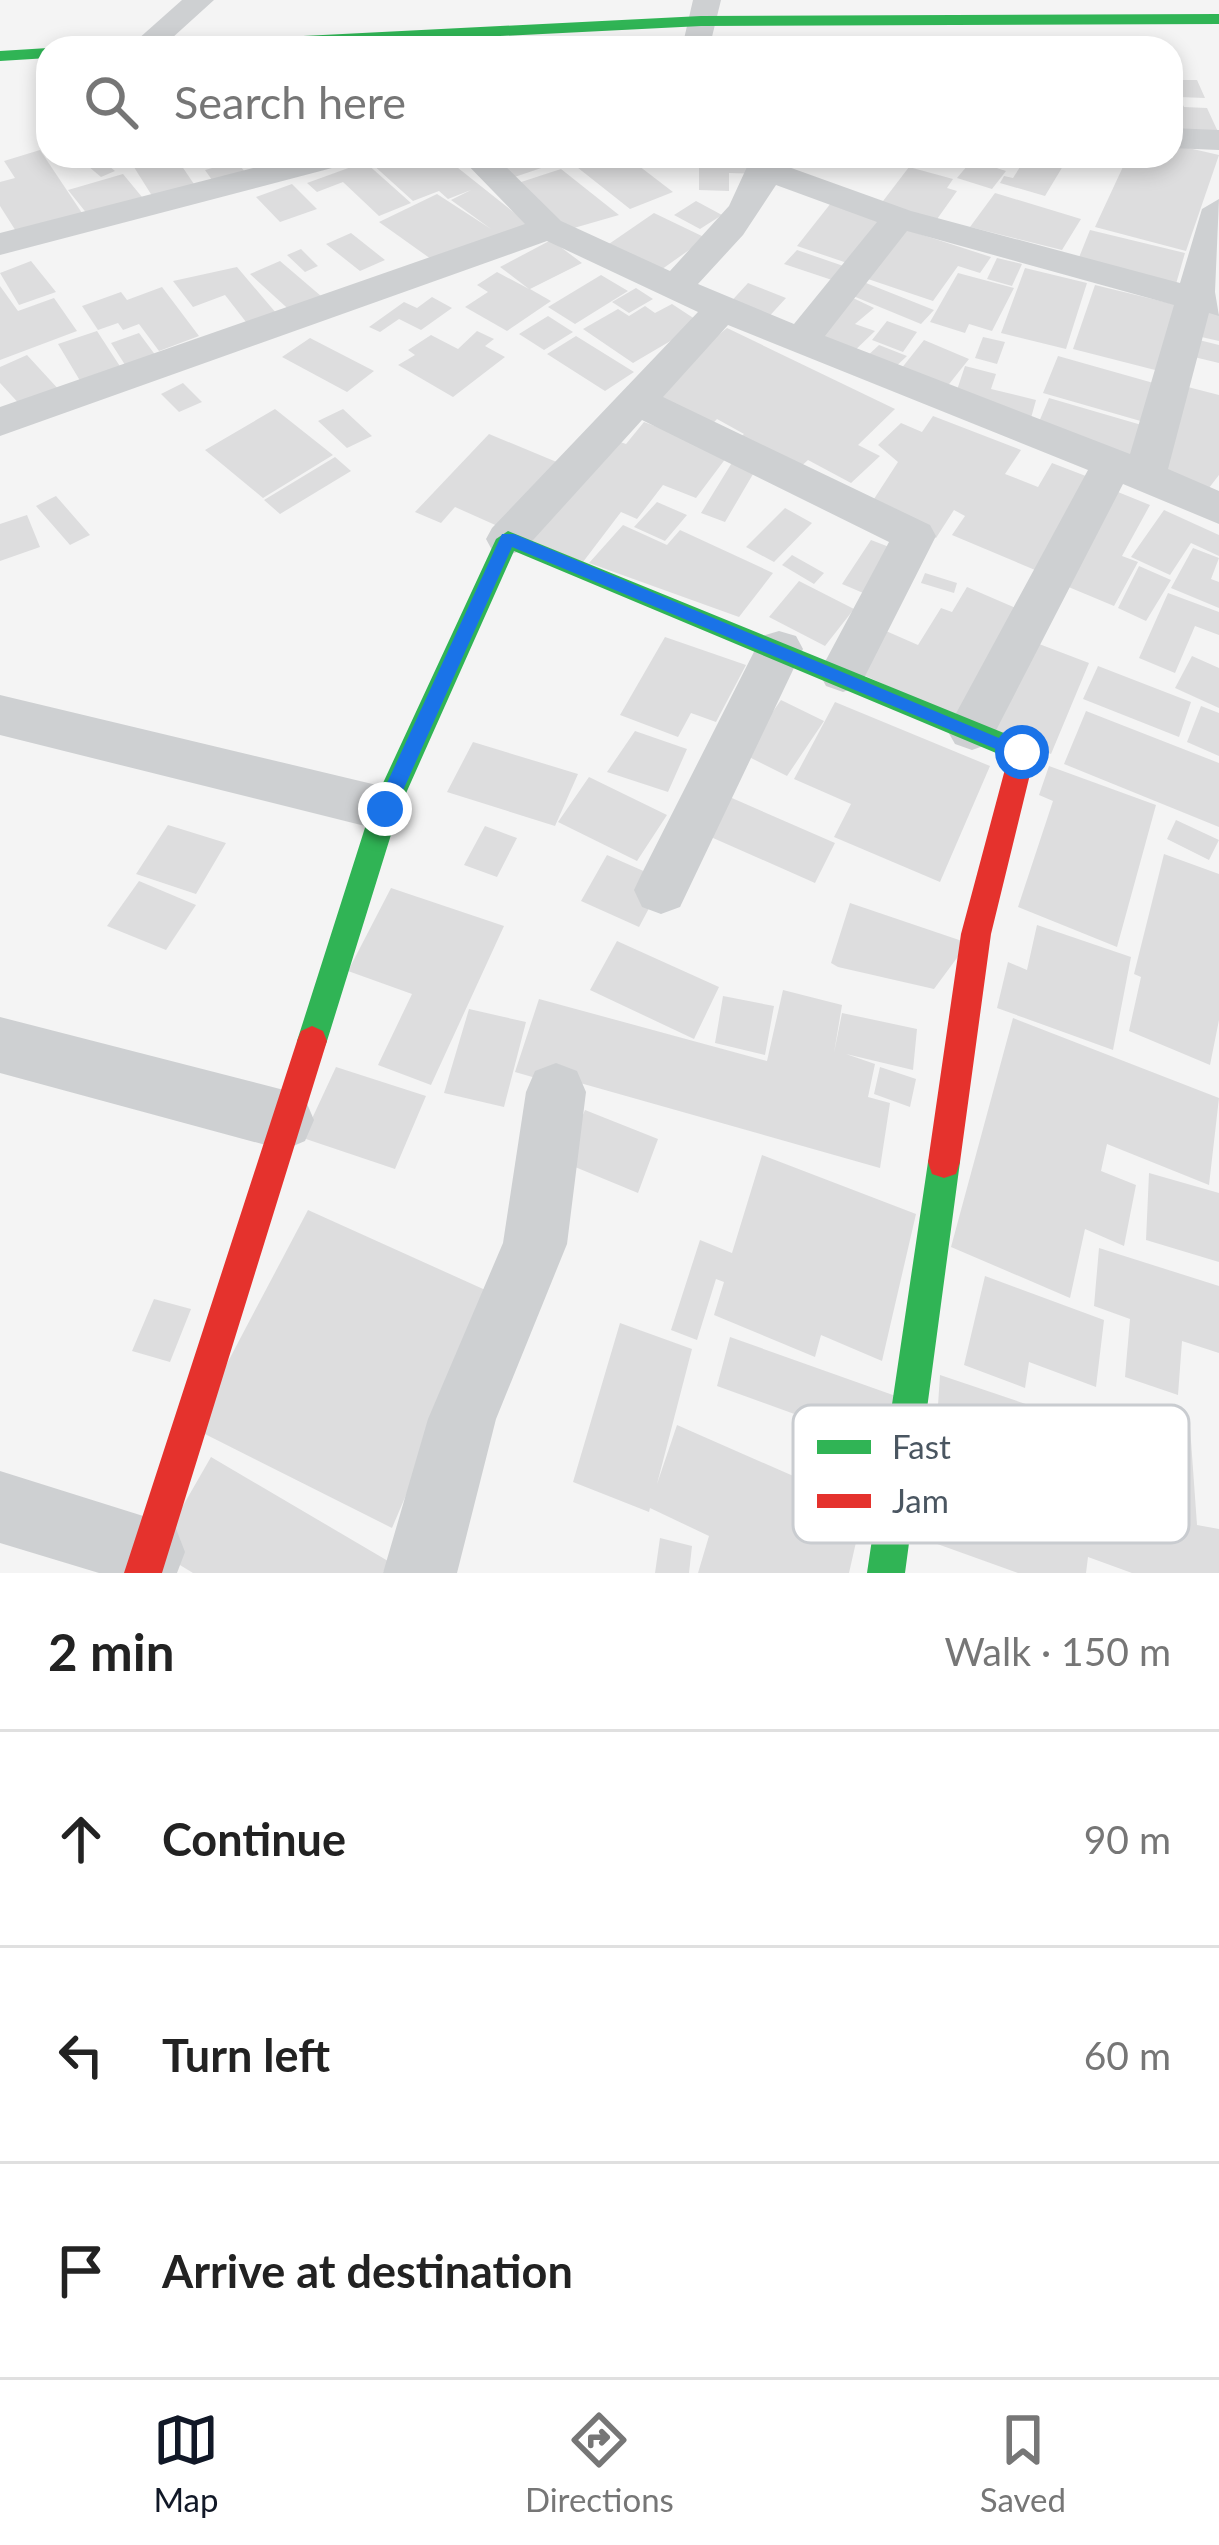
<!DOCTYPE html>
<html lang="en">
<head>
<meta charset="utf-8">
<style>
	body { margin:0; font-family:Lato,sans-serif; background:#f6f6f6; color:#222 }
	.stop { position:absolute; width:36px; height:36px; margin:-27px; border:9px solid #1a73e8; border-radius:50%; background:#fff }
	.stop.end { background:#1a73e8; border-color:#fff; box-shadow:0 3px 12px #0008 }
	.list { margin:0; padding:0; list-style:none }
	h2 { display:flex; justify-content:space-between; align-items:center; height:156px; margin:0; padding:0 48px; font-size:51px }
	h2 small { font-size:39px; font-weight:400; color:#767676 }
	.list li { display:grid; grid-template-columns:78px 1fr auto; gap:36px; align-items:center; box-sizing:border-box; height:216px; padding:0 48px; border-top:3px solid #e0e0e0 }
	.list b { display:block; font-size:45px; white-space:nowrap }
	.list em { font-size:39px; font-style:normal; color:#767676 }
	.icon { flex:none; width:66px; height:66px; fill:none; stroke:currentColor; stroke-width:2; stroke-linecap:round; stroke-linejoin:round }
	.map { position:relative; flex:none; width:1219px; height:1573px; overflow:hidden }
	.search { position:absolute; background:#fff; box-shadow:0 6px 18px #0003; left:36px; right:36px; top:36px; height:132px; display:flex; align-items:center; gap:30px; box-sizing:border-box; padding:0 42px; border-radius:36px; color:#767676; font-size:45px }
	.sheet { height:804px; background:#fff }
	nav { display:flex; justify-content:space-around; align-items:center; box-sizing:border-box; height:168px; border-top:3px solid #e0e0e0; background:#fff; font-size:33px; color:#767676 }
	nav a { display:grid; justify-items:center; gap:6px }
	nav .on { color:#111827 }
	.map>svg:first-child { display:block }
	.building { fill:#ddddde }
	.lines { fill:none; stroke-linecap:round; stroke-linejoin:round }
	.street { fill:#ced0d2; fill-rule:evenodd }
	.fast { fill:#30b455; fill-rule:evenodd }
	.jam { fill:#e5322d; fill-rule:evenodd }
	.route { fill:#1a73e8 }
	.key { fill:#fff; stroke:#c9ccd0; stroke-width:3 }
	.key-label { font-size:33px; fill:#4a5661 }
</style>
</head>
<body>
<div class="map">
<svg width="1219" height="1573" viewBox="0 0 1219 1573">
	<rect width="100%" height="100%" fill="#f4f4f4"/>
	<path class="building" d="M1171,80H1197L1205,98L1179,97L1184,107L1207,108L1219,134H1171Z
		M1171,144L1219,155L1186,251L1095,227L1128,156H1171Z
		M40,150L84,216L19,236L0,206V182L15,178L4,161Z
		M97,156L115,171L101,177L82,161Z
		M127,156H175L196,187L154,199Z
		M389,156H443L531,226L438,264L379,222L437,194L491,229L451,200L471,190L448,199L439,191L413,201L371,163Z
		M480,156H552L559,162L506,180Z
		M563,156H626L673,192L630,209Z
		M1027,156H1069L1045,196L1000,183L1004,176L1013,178Z
		M972,160L1006,171L992,189L957,178Z
		M237,161L244,171L212,180L205,170Z
		M699,161L760,163L761,174L729,173V191L699,190Z
		M365,162L411,203L379,216L343,182L317,192L307,183Z
		M909,167L953,179L947,188L957,191L935,222L880,205Z
		M561,169L619,215L567,230L515,184Z
		M123,174L142,197L88,215L68,190Z
		M292,184L317,209L280,222L256,197Z
		M995,193L1081,219L1062,250L970,227Z
		M696,201L722,215L700,229L674,215Z
		M831,203L888,222L853,265L797,246Z
		M654,213L706,238L658,272L606,246Z
		M904,229L991,257L980,273L958,266L933,301L865,278Z
		M1090,230L1185,253L1176,284L1078,260Z
		M351,233L385,260L360,271L326,244Z
		M551,240L582,263L530,289L551,301L507,331L465,307L488,292L477,285L497,272L529,289L500,267Z
		M301,249L318,266L305,272L287,255Z
		M797,250L855,270L844,284L784,264Z
		M997,258L1022,264L1012,286L987,279Z
		M31,261L56,292L19,305L0,273Z
		M280,261L328,302L296,316L250,274Z
		M237,267L282,320L253,331L225,295L193,307L173,281Z
		M1025,268L1087,283L1066,349L1001,333Z
		M958,273L1014,288L992,331L969,324L965,333L930,322Z
		M601,275L628,291L575,324L548,307Z
		M748,283L786,298L764,322L726,307Z
		M866,283L934,310L921,324L853,296Z
		M1095,285L1177,305L1159,371L1073,349Z
		M0,286L18,311L54,298L77,331L0,360Z
		M162,287L199,336L159,351L139,324L123,330L118,323L98,330L82,306L121,292L127,300Z
		M636,288L653,299L629,313L612,302Z
		M432,297L452,308L421,330L399,319L380,332L369,327L404,302L417,308Z
		M853,298L874,308L855,324L875,331L848,357L811,340Z
		M672,304L701,323L633,363L583,329L618,309L629,316L645,306L655,313Z
		M1203,310L1219,314V341L1197,336Z
		M548,316L573,332L544,350L519,334Z
		M887,321L917,332L903,352L872,340Z
		M727,328L895,409L858,445L880,456L851,483L808,460L797,470L739,438L744,434L717,419L708,428L646,394Z
		M97,331L125,374L85,389L58,344Z
		M477,331L494,339L485,346L505,357L453,397L398,365L415,355L408,350L431,335L458,349Z
		M139,333L159,360L129,371L111,343Z
		M576,336L634,372L605,391L547,354Z
		M983,337L1005,342L997,364L975,358Z
		M310,338L374,371L347,392L282,357Z
		M924,340L969,359L942,393L897,374Z
		M1199,340L1219,345V363L1194,357Z
		M879,345L907,356L890,372L863,360Z
		M27,355L61,392L24,409L0,383V367Z
		M1058,356L1157,384L1144,422L1043,393Z
		M965,366L996,374L991,389L1036,400L1031,418L955,396Z
		M183,383L202,402L179,412L161,394Z
		M1180,385L1219,395V475L1205,493L1160,479Z
		M1049,398L1145,426L1132,465L1036,429Z
		M275,409L333,455L263,498L205,450Z
		M343,409L372,436L347,448L318,421Z
		M933,416L1021,450L1005,474L1038,487L1052,463L1091,478L1035,570L952,535L965,516L954,510L936,538L872,502L898,462L878,445L901,423L922,432Z
		M644,422L729,454L696,498L663,485L637,519L621,512L583,562L526,539L608,438L626,444Z
		M489,434L559,463L502,528L455,507L441,523L415,512Z
		M335,457L351,471L280,514L264,500Z
		M733,461L756,469L725,522L701,513Z
		M1113,490L1150,505L1122,556L1138,562L1114,606L1059,583Z
		M56,496L90,535L70,545L36,506Z
		M657,502L687,515L665,541L634,527Z
		M785,508L812,523L774,562L746,547Z
		M1164,510L1219,535V556L1191,543L1170,575L1131,557Z
		M27,515L40,547L0,561V524Z
		M623,525L667,545L680,530L773,573L739,617L589,563Z
		M871,540L897,550L868,595L842,584Z
		M1193,548L1219,558L1211,579L1219,582V608L1171,588Z
		M792,555L824,573L814,584L782,565Z
		M1139,566L1171,580L1146,621L1118,608Z
		M925,573L957,583L954,593L921,583Z
		M799,581L854,609L825,646L769,617Z
		M967,587L1025,612L963,720L859,673L886,631L918,645L941,608L952,612Z
		M1168,593L1219,612V635L1195,626L1175,673L1139,658Z
		M665,637L746,665L716,722L691,713L678,737L620,715Z
		M1026,639L1089,663L1051,754L985,728Z
		M1192,656L1219,668V708L1175,688Z
		M1098,666L1191,702L1179,737L1083,699Z
		M781,700L824,721L787,776L743,754Z
		M835,702L990,766L940,882L834,837L851,804L794,779Z
		M1201,706L1219,713V756L1187,742Z
		M1086,711L1219,763V827L1064,764Z
		M635,731L687,749L668,792L607,772Z
		M473,742L578,774L555,826L447,792Z
		M1049,766L1156,805L1117,947L1018,907L1053,801L1039,795Z
		M589,777L667,815L637,861L558,822Z
		M725,795L835,843L815,883L704,834Z
		M1176,820L1219,840L1209,860L1167,839Z
		M168,825L226,843L196,894L136,874Z
		M485,826L517,838L497,877L464,865Z
		M1164,854L1219,874V1020L1210,1065L1129,1031L1141,977L1134,974Z
		M607,855L664,880L639,927L581,901Z
		M139,881L196,905L166,950L107,926Z
		M391,888L504,926L431,1085L378,1065L412,994L348,971Z
		M850,903L968,943L934,989L838,967L831,963Z
		M1037,925L1131,957L1113,1050L997,1008L1008,962L1027,970Z
		M617,941L719,987L694,1039L590,990Z
		M783,990L842,1005L834,1053L842,1013L917,1029L913,1070L846,1054L875,1064L868,1097L890,1103L880,1168L566,1079L564,1086L515,1072L539,999L767,1061Z
		M723,996L774,1006L765,1055L715,1043Z
		M469,1009L526,1022L504,1107L444,1093Z
		M1013,1018L1219,1098L1209,1185L1107,1144L1101,1171L1136,1185L1124,1246L1085,1229L1070,1298L951,1247Z
		M336,1067L426,1096L395,1169L303,1138Z
		M880,1067L916,1079L910,1107L874,1094Z
		M585,1110L658,1139L638,1193L563,1162Z
		M762,1155L916,1214L882,1361L821,1335L815,1357L714,1315L724,1282L716,1279L697,1340L671,1330L700,1240L732,1253Z
		M1149,1173L1219,1193V1262L1146,1240Z
		M308,1210L492,1293L392,1528L193,1428Z
		M1099,1248L1219,1286V1353L1182,1341L1178,1395L1125,1377L1130,1319L1094,1306Z
		M985,1276L1104,1320L1096,1387L1029,1362L1025,1388L964,1365Z
		M154,1299L191,1309L170,1362L132,1351Z
		M620,1323L692,1349L657,1484L677,1425L864,1507L849,1573H698L709,1536L650,1508L649,1512L573,1482Z
		M730,1337L907,1400L899,1452L717,1386Z
		M940,1375L1103,1430L1104,1404L1190,1427L1197,1525L1219,1529V1573H1132L1088,1557L1086,1573H1018L929,1541Z
		M211,1457L388,1561L383,1573H193L157,1551Z
		M660,1538L692,1546L689,1573H655Z"/>
	<g class="lines">
		<path class="street" d="M182,0H214L161,48H128Z
			M693,0H721L710,45L699,48L684,39Z
			M1171,128L1219,130V150L1171,148Z
			M300,156H356L351,163L0,255V233Z
			M459,156H495L561,221L670,271L729,206L752,156H786L783,165L911,211L1180,283L1202,209L1219,199L1215,292L1219,316L1209,313L1168,469L1219,491V524L1123,484L989,744L972,750L955,744L947,730L1088,470L728,325L663,397L930,525L936,536L860,686L843,692L826,686L819,673L889,542L642,420L524,550L508,555L492,550L486,539L492,528L698,312L547,241L0,436V407L525,224ZM776,185L877,222L794,324L698,284L743,235ZM907,231L1174,305L1130,454L825,336Z
			M779,631L796,636L803,649L680,907L661,914L642,907L634,890L642,873L762,636Z
			M0,695L385,787L403,794L411,809L403,824L385,831L0,735Z
			M0,1017L284,1090L305,1099L314,1120L305,1141L284,1150L0,1073Z
			M556,1063L577,1071L586,1092L567,1244L496,1419L457,1573H383L428,1419L503,1243L526,1092L535,1071Z
			M0,1471L175,1526L185,1552L177,1573H99L0,1543Z"/>
		<path class="fast" d="M1219,14V24L701,26L260,48H157L165,43L701,16Z
			M48,48V58L0,61V51Z
			M508,531L1031,744L1035,752L1030,766H1012L1008,758L514,551L399,809L327,1041L323,1051L312,1056L301,1051L297,1041L371,809L496,539Z
			M944,1146L956,1150L960,1162L905,1573H867L928,1162L932,1150Z"/>
		<path class="jam" d="M1021,747L1030,750L1034,758L991,934L960,1162L956,1174L944,1178L932,1174L928,1162L961,934L1008,758L1012,750Z
			M312,1026L323,1031L327,1041L162,1573H124L297,1041L301,1031Z"/>
	</g>
	<path class="route" d="M502,534H514L1032,752L1029,757H1015L512,547L392,815H378L375,809Z"/>
	<rect x="793" y="1405" width="396" height="138" rx="18" class="key"/>
	<rect x="817" y="1440" width="54" height="14" fill="#30b455"/>
	<rect x="817" y="1494" width="54" height="14" fill="#e5322d"/>
	<g class="key-label">
		<text x="892" y="1459">Fast</text>
		<text x="892" y="1513">Jam</text>
	</g>
</svg>
<div class="stop" style="left:1022px;top:752px"></div>
<div class="stop end" style="left:385px;top:809px"></div>
<div class="search"><svg class="icon" aria-label="search" viewBox="0 0 24 24"><circle cx="10" cy="10" r="6"/><path d="M15 15l6 6"/></svg>Search here</div>
</div>
<section class="sheet">
<h2>2 min<small>Walk · 150 m</small></h2>
<ul class="list">
<li><svg class="icon" aria-label="ahead" viewBox="0 0 24 24"><path d="M12 20V5M6 11l6-6 6 6"/></svg><div><b>Continue</b></div><em>90 m</em></li>
<li><svg class="icon" aria-label="left" viewBox="0 0 24 24"><path d="M17 20v-9H6M10 6l-5 5 5 5"/></svg><div><b>Turn left</b></div><em>60 m</em></li>
<li><svg class="icon" aria-label="arrive" viewBox="0 0 24 24"><path d="M6 21V4h12l-3 4 3 4H6"/></svg><div><b>Arrive at destination</b></div></li>
</ul>
</section>
<nav>
<a class="on"><svg class="icon" aria-label="map" viewBox="0 0 24 24"><path d="M3 6l6-2 6 2 6-2v14l-6 2-6-2-6 2zM9 4v14M15 6v14"/></svg>Map</a>
<a><svg class="icon" aria-label="directions" viewBox="0 0 24 24"><path d="M12 3l9 9-9 9-9-9zM9 14v-3h6M13 9l2 2-2 2"/></svg>Directions</a>
<a><svg class="icon" aria-label="saved" viewBox="0 0 24 24"><path d="M7 4h10v16l-5-4-5 4z"/></svg>Saved</a>
</nav>
</body>
</html>
